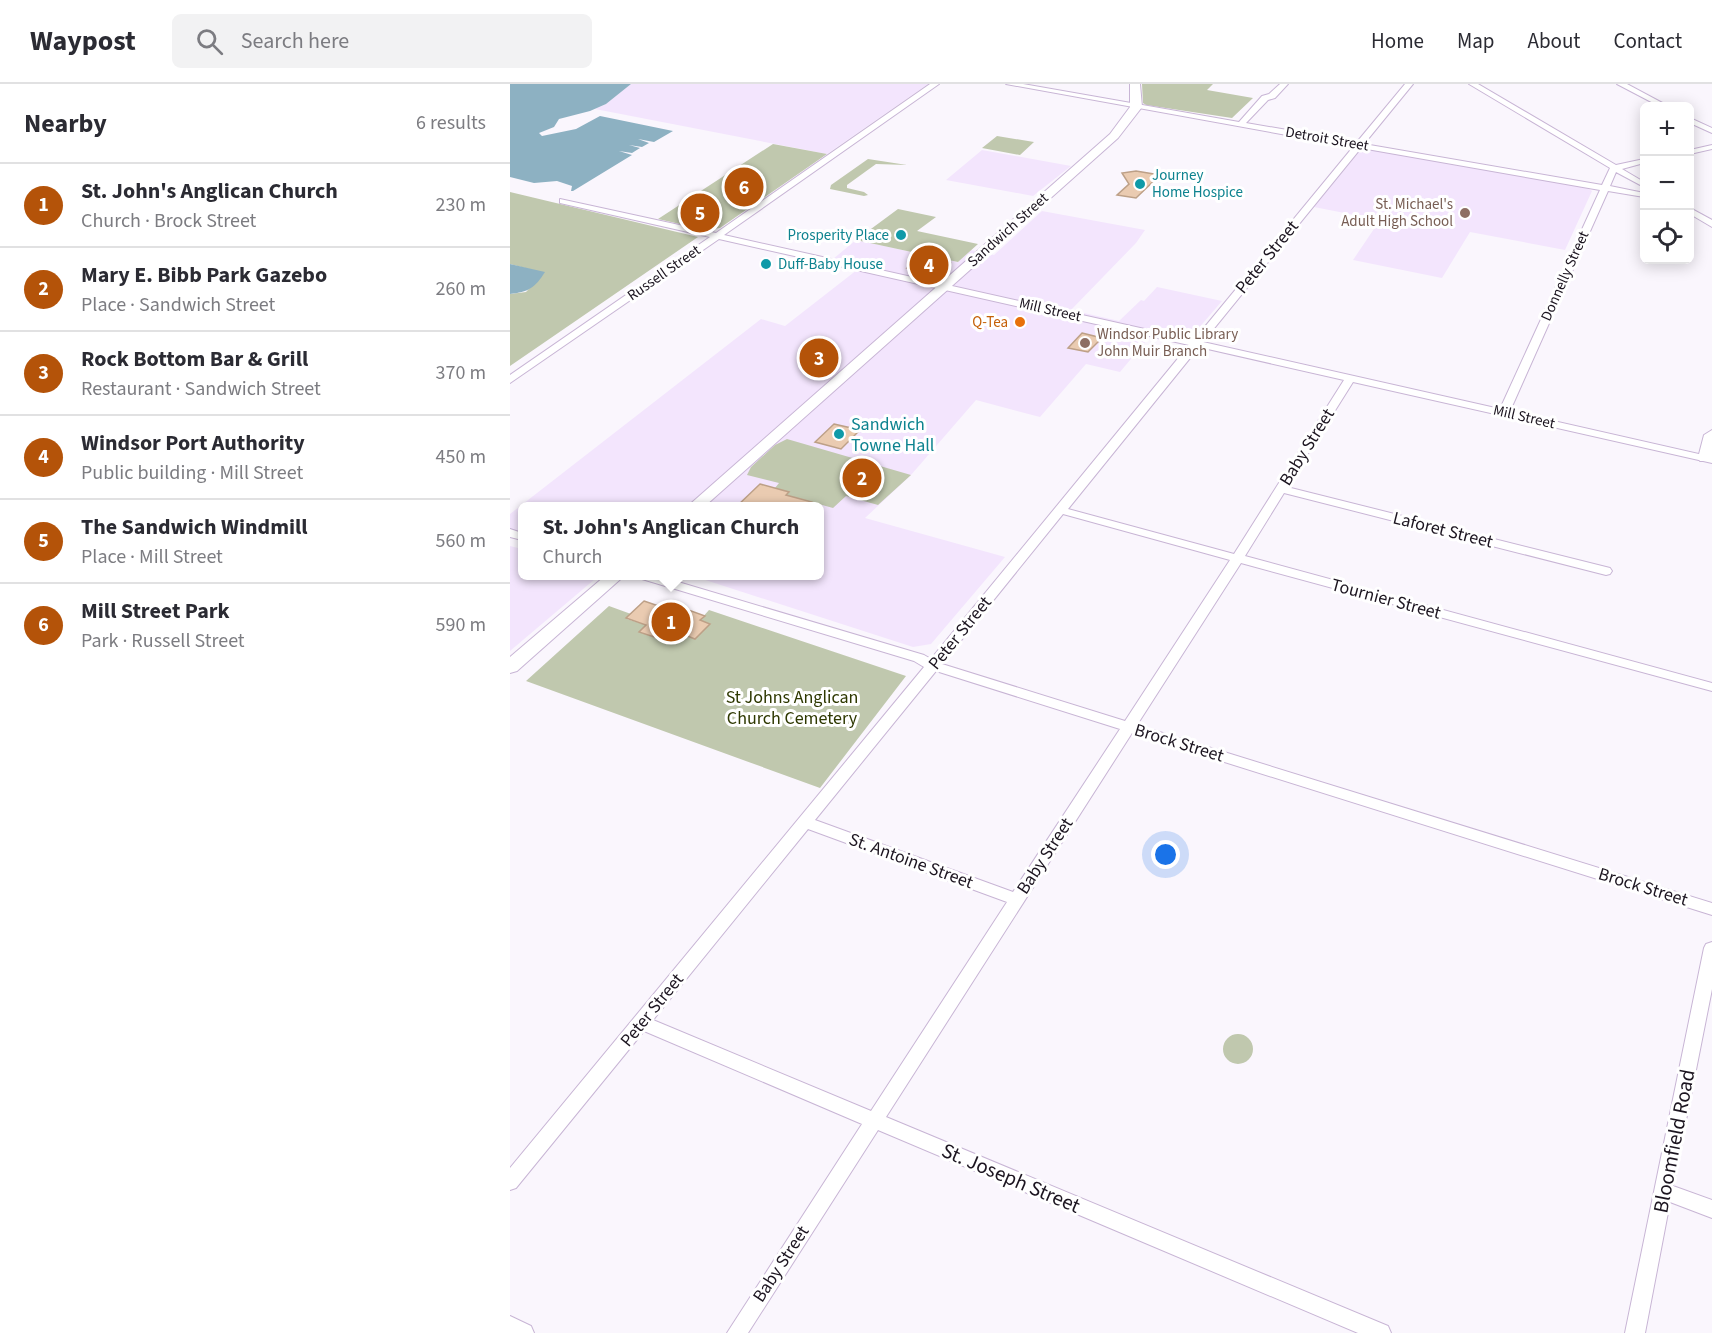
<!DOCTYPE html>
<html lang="en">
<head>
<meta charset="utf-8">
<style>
	body { margin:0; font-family:"Source Sans 3",sans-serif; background:#f2f2f3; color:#2b2b33 }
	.controls { position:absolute; right:18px; top:18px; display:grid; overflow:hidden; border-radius:9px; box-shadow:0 3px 15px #0003 }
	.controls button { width:54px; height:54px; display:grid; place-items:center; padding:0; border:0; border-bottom:2px solid #e1e1e2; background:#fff; color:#2b2b33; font:30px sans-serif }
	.you { position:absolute; left:656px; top:771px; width:21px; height:21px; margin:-15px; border:4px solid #fff; border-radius:50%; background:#1a73e8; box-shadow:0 0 0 9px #1a73e833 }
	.badge { display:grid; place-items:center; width:39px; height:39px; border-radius:50%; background:#b45309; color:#fff; font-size:20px; font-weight:700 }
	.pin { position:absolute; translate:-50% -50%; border:3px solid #fff; box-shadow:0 2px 6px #0006 }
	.popup { position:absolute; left:8px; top:418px; width:306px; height:78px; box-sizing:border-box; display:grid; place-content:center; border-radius:9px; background:#fff; filter:drop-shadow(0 2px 4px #0005); font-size:20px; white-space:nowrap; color:#7c7c81 }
	.popup b { font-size:22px; color:#2b2b33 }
	.popup::after { content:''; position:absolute; left:50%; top:100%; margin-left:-12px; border:12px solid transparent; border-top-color:#fff }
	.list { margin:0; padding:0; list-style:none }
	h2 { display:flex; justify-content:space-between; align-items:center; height:78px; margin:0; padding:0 24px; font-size:26px }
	h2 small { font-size:20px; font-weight:400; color:#7c7c81 }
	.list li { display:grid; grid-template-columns:39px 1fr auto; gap:18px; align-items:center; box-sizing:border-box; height:84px; padding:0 24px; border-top:2px solid #e1e1e2 }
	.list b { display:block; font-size:22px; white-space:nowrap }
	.list p { margin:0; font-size:20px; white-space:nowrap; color:#7c7c81 }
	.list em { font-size:20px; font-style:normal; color:#7c7c81 }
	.icon { flex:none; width:33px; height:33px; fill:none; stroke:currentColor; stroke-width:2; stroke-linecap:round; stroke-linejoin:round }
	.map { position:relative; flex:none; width:1202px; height:1249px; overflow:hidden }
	header { display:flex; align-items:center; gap:36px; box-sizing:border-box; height:84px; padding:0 30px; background:#fff; border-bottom:2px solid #e1e1e2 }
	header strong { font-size:28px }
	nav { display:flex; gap:33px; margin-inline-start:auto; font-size:21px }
	.search { width:420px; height:54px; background:#f2f2f3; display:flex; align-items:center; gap:15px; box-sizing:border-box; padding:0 21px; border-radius:9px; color:#7c7c81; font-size:22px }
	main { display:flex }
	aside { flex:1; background:#fff }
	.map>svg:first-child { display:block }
	.built { fill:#f3e5fd }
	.green { fill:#c0c8ae }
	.water { fill:#8db1c2 }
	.building { fill:#eacbb1; stroke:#bda087; stroke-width:1.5 }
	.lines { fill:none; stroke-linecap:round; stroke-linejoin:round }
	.street-casing { stroke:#c8b5d5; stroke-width:2 }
	.secondary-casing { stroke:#c8b5d5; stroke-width:2 }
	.street { fill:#fff; fill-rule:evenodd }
	.secondary { fill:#fff; fill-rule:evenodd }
	.culture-dot { fill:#0f9aa8; stroke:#fff; stroke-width:2 }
	.education-dot { fill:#8d6e63; stroke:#fff; stroke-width:2 }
	.food-dot { fill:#e8710a; stroke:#fff; stroke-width:2 }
	.labels { text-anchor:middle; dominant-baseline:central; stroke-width:6; stroke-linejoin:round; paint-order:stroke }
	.far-street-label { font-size:15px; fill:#1c1520; stroke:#fff }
	.far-culture-label { font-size:15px; fill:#0d838f; stroke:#fff; text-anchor:start }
	.far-education-label { font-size:15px; fill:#785e54; stroke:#fff; text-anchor:end }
	.far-food-label { font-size:15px; fill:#c56008; stroke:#fff; text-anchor:end }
	.street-label { font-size:18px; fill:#1c1520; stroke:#fff }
	.culture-label { font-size:18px; fill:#0d838f; stroke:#fff; text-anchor:start }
	.park-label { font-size:18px; fill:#2e3800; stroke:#fff }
	.near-street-label { font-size:21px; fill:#1c1520; stroke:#fff }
</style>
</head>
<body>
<header>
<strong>Waypost</strong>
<div class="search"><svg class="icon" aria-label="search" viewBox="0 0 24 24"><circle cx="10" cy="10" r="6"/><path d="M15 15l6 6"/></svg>Search here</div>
<nav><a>Home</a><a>Map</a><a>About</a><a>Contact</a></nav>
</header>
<main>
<aside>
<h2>Nearby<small>6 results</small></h2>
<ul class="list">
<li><span class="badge">1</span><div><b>St. John's Anglican Church</b><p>Church · Brock Street</p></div><em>230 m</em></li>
<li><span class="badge">2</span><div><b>Mary E. Bibb Park Gazebo</b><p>Place · Sandwich Street</p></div><em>260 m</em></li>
<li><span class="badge">3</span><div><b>Rock Bottom Bar &amp; Grill</b><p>Restaurant · Sandwich Street</p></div><em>370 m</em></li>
<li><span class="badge">4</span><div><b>Windsor Port Authority</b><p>Public building · Mill Street</p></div><em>450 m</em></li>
<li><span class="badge">5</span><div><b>The Sandwich Windmill</b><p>Place · Mill Street</p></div><em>560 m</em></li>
<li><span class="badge">6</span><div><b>Mill Street Park</b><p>Park · Russell Street</p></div><em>590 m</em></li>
</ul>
</aside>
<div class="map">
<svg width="1202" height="1249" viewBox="0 0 1202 1249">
	<rect width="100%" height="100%" fill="#faf6fd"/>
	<path class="built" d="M121,0H418L317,70L85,25L96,20Z
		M472,66L561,82L523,112L436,96Z
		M861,66L1074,102L1082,107L1055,166L960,148L932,194L843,176L870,136L804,123L850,67Z
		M532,127L635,146L626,159L561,226L609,237L631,216L634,217L647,203L712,217L688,245L681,250H670L646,245L610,288L576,280L530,333L466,316L401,391L355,434L495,473L421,560L403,563L183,492H310V422H12V452L0,449V430L251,235L275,242L352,182L323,175L346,156L448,178L461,166L484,171Z
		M0,462L12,465V492H86L85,495L0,567Z"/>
	<path class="green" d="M632,0H703L697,6L743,14L722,34L636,21L633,19Z
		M487,52L524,58L510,71L472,64Z
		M263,60L317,70L210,144L196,146L148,135Z
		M358,75L397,81L366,80L337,101V104L354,108L358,111L354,112L320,105L321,101Z
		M0,108L188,153L0,282V210L16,208L34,189L0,180Z
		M388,125L426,133L407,147L468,160L448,178L346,156Z
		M277,355L401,391L368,421L336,412L323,424L276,411L279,408L265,404L269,399L237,391L241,383L265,361Z
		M99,522L121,530L117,535L136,541L129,548L162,559L175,551L185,555L200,540L190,536L199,526L396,592L310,704L16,597Z
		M713 965a15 15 0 1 1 30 0a15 15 0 1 1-30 0Z"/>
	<path class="water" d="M0,0H121L96,20L80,27L49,35L44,43L29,49L32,52L66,45L90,32L163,47L144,58L128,55L139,59L132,63L119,61L130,64L122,69L109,67L122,71L63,107H61L62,102L47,97L24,99L0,93Z
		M0,180L35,188C25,204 18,208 0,210Z"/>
	<path class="building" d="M626,87L650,91L626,114L607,111L619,100L612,89Z
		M410,172L440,179L427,191L397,184Z
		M572,249L592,254L578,268L558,264Z
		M324,340L350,346L331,365L305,358Z
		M250,400L279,408L276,411L302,418V423H226Z
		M134,517L160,526L165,521L195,532L190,536L200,540L185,555L175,551L162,559L129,548L136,541L116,534Z"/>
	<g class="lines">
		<defs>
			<path id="street" d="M420,0H429L214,151L684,256L843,63L496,0H513L729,38L752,12L759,10L770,0H778L765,14L758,16L736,39L847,58L895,0H903L854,60L1092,101L1100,84L959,0H968L1106,81L1134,75V79L1112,85L1134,98V103L1106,88L1100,102L1134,109V113L1098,107L1000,327L1202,373V379L843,298L777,403L1100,484L1102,487L1100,490L1096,491L774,409L735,472L1202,599V607L731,479L627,641L1202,819V831L622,649L376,1033L878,1242L881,1249H848L368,1046L238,1249H217L352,1040L134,947L6,1104L0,1106V1084L414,583L404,577L132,495L130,492H148L414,571L421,575L679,261L209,155L0,299V291L200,153L50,119V115L206,149ZM851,64L1090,106L990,325L693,258ZM689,263L834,296L724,470L558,425ZM553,430L720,476L615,637L432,580ZM426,587L610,645L503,808L305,736ZM298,745L497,818L361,1027L143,936Z
				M1107,0H1117L1158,22H1149Z
				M1180,34L1202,44V49L1180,39Z
				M1202,61V65L1180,70V66Z
				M1180,124L1202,136V143L1180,130Z
				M0,445L12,449V456L0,453Z
				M1202,858V905L1163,1102L1202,1116V1134L1160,1118L1135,1249H1115L1194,864L1196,860Z
				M0,1232L21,1242L24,1249H0Z"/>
			<path id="secondary" d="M620,0H630L632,23L608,54L195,422H178L600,50L620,23Z
				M1202,346V377H1190L1188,374L1194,351Z
				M95,492H114L7,587L0,589V573Z"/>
		</defs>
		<use href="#street" class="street-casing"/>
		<use href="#secondary" class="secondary-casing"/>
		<use href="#street" class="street"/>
		<use href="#secondary" class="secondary"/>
	</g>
	<g class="culture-dot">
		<circle cx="630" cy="100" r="6"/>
		<circle cx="391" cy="151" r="6"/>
		<circle cx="256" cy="180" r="6"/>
		<circle cx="329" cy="350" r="6"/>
	</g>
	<g class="education-dot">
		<circle cx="955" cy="129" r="6"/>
		<circle cx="575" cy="259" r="6"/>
	</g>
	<circle class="food-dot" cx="510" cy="238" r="6"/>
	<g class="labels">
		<g class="far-street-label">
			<text transform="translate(817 55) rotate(10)">Detroit Street</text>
			<text transform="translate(498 146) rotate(-42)">Sandwich Street</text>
			<text transform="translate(154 189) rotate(-35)">Russell Street</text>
			<text transform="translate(1055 192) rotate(-66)">Donnelly Street</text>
			<text transform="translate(540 226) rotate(13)">Mill Street</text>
			<text transform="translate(1014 333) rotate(13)">Mill Street</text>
		</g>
		<g class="far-culture-label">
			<text x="642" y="91">Journey<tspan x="642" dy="17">Home Hospice</tspan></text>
			<text x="379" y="151" text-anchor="end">Prosperity Place</text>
			<text x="268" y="180">Duff-Baby House</text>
		</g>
		<g class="far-education-label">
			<text x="943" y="120">St. Michael's<tspan x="943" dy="17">Adult High School</tspan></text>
			<text x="587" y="250" text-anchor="start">Windsor Public Library<tspan x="587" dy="17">John Muir Branch</tspan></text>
		</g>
		<g class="far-food-label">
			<text x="498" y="238">Q-Tea</text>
		</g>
		<g class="street-label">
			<text transform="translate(757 173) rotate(-51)">Peter Street</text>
			<text transform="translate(797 363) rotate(-58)">Baby Street</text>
			<text transform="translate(933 446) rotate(14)">Laforet Street</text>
			<text transform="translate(876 515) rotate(15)">Tournier Street</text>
			<text transform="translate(450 549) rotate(-51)">Peter Street</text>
			<text transform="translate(669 659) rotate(17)">Brock Street</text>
			<text transform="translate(535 772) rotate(-57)">Baby Street</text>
			<text transform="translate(401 777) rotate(20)">St. Antoine Street</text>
			<text transform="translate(1133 803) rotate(17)">Brock Street</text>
			<text transform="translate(142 926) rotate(-51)">Peter Street</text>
			<text transform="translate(271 1180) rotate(-57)">Baby Street</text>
		</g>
		<g class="culture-label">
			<text x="341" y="340">Sandwich<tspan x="341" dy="21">Towne Hall</tspan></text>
		</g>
		<g class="park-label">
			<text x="282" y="613">St Johns Anglican<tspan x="282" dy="21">Church Cemetery</tspan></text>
		</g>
		<g class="near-street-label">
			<text transform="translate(1164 1057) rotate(-79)">Bloomfield Road</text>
			<text transform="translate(501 1094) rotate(23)">St. Joseph Street</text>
		</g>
	</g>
</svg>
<div class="controls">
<button>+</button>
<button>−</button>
<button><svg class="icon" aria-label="locate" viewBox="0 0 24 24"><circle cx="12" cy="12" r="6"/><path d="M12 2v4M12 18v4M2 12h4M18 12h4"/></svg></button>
</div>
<div class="you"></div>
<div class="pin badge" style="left:161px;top:538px">1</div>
<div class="popup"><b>St. John's Anglican Church</b>Church</div>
<div class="pin badge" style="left:352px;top:394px">2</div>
<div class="pin badge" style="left:309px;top:274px">3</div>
<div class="pin badge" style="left:419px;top:181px">4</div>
<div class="pin badge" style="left:190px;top:129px">5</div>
<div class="pin badge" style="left:234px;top:103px">6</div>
</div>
</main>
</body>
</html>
